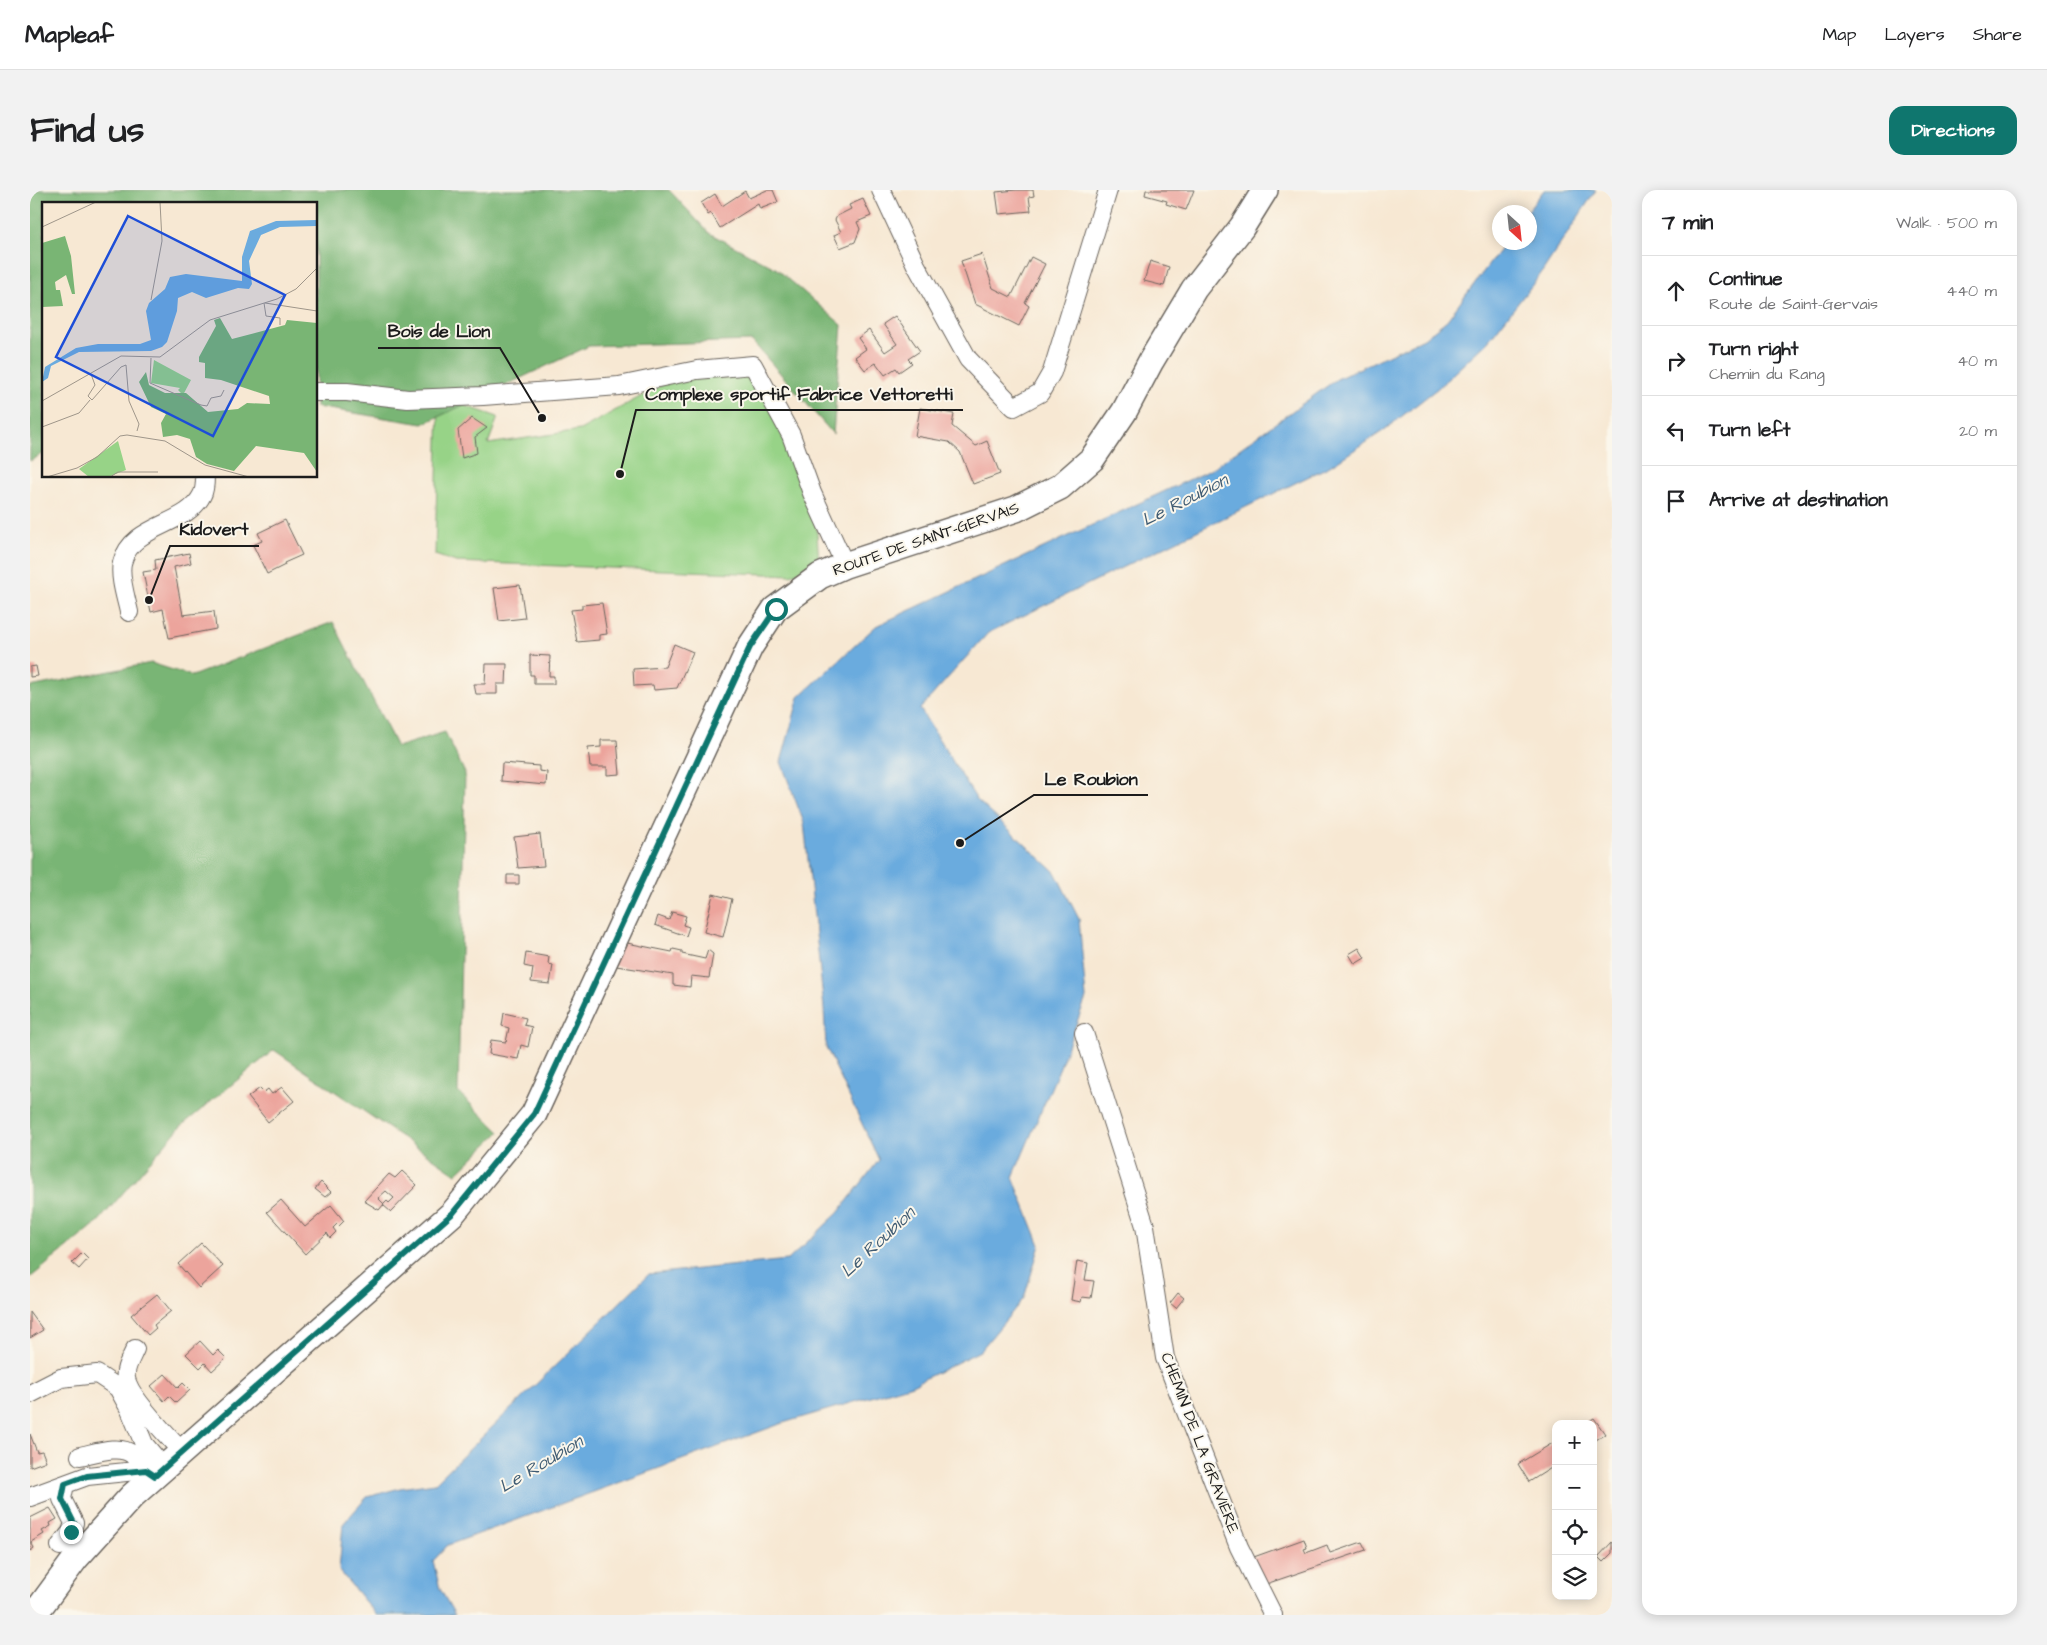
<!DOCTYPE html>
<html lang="en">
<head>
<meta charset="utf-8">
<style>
	body { margin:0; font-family:"Architects Daughter",sans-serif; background:#f2f2f2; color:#202124 }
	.controls { position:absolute; right:15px; bottom:15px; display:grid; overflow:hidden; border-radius:10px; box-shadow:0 2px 12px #0003 }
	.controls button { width:45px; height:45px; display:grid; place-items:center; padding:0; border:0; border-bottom:1px solid #e0e0e0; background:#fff; color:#202124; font:25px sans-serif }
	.compass { position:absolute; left:1462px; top:15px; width:45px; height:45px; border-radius:50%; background:#fff; box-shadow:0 2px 12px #0003; rotate:153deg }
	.stop { position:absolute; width:15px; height:15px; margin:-11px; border:4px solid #0f766e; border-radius:50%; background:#fff }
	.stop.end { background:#0f766e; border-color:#fff; box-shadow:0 1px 5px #0008 }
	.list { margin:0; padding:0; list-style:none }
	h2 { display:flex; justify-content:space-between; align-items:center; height:65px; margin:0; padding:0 20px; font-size:21px }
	h2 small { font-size:16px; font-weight:400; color:#757577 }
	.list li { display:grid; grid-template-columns:32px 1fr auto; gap:15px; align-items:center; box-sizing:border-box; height:70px; padding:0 20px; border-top:1px solid #e0e0e0 }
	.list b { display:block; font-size:19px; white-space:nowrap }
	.list p { margin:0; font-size:16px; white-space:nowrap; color:#757577 }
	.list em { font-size:16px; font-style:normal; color:#757577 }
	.icon { flex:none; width:28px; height:28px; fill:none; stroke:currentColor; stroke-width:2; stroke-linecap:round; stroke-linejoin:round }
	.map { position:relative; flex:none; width:1582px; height:1425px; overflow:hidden; border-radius:15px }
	header { display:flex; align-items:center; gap:30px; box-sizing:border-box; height:70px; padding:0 25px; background:#fff; border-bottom:1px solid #e0e0e0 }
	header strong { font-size:24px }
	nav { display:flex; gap:28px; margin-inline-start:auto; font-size:18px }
	.intro { display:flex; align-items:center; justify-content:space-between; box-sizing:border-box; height:120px; padding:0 30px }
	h1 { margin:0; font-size:35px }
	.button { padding:12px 22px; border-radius:15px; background:#0f766e; color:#fff; font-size:18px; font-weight:700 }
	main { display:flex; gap:30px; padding:0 30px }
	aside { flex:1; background:#fff; border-radius:15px; box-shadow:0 2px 12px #0003 }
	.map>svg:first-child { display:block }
	.green { fill:#97d387; stroke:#5a7852 }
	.forest { fill:#79b574; stroke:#4a6848 }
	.water { fill:#6babde; stroke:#44647d }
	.building { fill:#eca49c }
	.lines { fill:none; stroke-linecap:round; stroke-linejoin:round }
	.street-casing { stroke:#69635c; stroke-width:20 }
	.secondary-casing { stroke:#69635c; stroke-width:28 }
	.street { stroke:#fff; stroke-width:18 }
	.secondary { stroke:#fff; stroke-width:25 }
	.route { stroke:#0f766e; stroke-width:6 }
	.labels { text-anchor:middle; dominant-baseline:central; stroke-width:4; stroke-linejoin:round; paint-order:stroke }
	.street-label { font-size:16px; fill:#1c1c1c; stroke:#fbf7ec }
	.water-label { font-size:18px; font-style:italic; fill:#405c73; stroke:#fbf7ec }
	.inset-road { fill:none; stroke:#9f968a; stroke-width:1 }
	.view { fill:#1d4ed8; fill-opacity:0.15; stroke:#1d4ed8; stroke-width:2.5 }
	.inset-edge { fill:none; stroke:#1c1c1c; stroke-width:2.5 }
	.leader { fill:none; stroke:#1c1c1c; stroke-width:2 }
	.callout-dot { fill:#1c1c1c; stroke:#fbf7ec; stroke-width:2 }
	.callout-label { font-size:18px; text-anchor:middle; font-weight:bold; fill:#1c1c1c; stroke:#fbf7ec; stroke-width:4; stroke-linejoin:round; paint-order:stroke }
</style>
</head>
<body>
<header>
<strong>Mapleaf</strong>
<nav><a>Map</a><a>Layers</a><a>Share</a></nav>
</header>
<div class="intro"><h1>Find us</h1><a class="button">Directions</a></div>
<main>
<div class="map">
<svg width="1582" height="1425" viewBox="0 0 1582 1425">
	<rect width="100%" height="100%" fill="#fbf7ec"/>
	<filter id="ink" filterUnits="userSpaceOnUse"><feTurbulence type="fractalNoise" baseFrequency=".02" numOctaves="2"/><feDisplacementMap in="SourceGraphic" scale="10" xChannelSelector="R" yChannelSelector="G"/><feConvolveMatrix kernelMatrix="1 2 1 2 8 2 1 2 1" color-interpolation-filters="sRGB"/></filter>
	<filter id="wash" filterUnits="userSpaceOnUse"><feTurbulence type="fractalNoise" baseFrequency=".0096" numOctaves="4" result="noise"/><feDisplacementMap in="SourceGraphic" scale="20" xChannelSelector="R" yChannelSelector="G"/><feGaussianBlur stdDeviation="1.12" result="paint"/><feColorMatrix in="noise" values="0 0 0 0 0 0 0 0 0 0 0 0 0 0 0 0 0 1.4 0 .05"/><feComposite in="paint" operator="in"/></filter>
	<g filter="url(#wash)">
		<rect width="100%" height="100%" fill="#f7e8d3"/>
		<path class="green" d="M715,179L737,202L785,314L789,373L761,385L426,372L405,365L409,214L433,215L468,227L458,254L550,240L655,182Z"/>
		<path class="forest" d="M0,0H639L679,43L747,79L812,135L803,244L722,151L559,156L393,234L286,217V14H14V263L0,271Z
			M303,432L367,557L415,542L435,583L428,902L470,942L426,984L244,860L150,937L68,1032L0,1088V497L121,473L162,486Z"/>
		<path class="water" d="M1514,0H1566L1510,85L1459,150L1408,198L1353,241L1300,276L958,443L890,519L947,610L1025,682L1049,729L1056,808L1030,877L983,987L1010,1055L994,1108L950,1161L882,1195L753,1233L418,1355L403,1371L410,1399L425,1425H346L309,1380L313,1334L337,1307L370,1298L405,1293L619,1084L758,1070L808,1023L849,970L796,857L794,818L774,633L751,572L769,507L846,436L1180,280L1307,189L1394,148L1417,130L1475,53L1500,52V22H1497Z"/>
		<g id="blocks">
			<path class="building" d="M737,0H743L748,12L730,19L728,14L690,38L681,23L678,25L671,13L685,4L692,16L715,1L719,8Z
				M986,0H1003L1004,6L999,7L1001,21L969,24L966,2Z
				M1116,0H1164L1156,20L1136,14L1137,11L1115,5Z
				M833,9L841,26L827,32L830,39L825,52L810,58L804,45L811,42L805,30L807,26L821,19L819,15Z
				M952,64L963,98L981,107L1001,67L1015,74L995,113L999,116L989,136L945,114L931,71Z
				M1120,71L1139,77L1134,96L1114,91Z
				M865,126L890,161L878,169L882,173L869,182L866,178L855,185L846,173L835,180L825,167L836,159L828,148L839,140L855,162L867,154L853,134Z
				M890,218L924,224L922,236L946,256L957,251L970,284L943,294L930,262L919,252L885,246Z
				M442,228L457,238L445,247L447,263L432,268L428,240Z
				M255,330L272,365L254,373L255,375L237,384L223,355L232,351L228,343Z
				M159,363L161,373L144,377L153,425L184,421L186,439L139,448L133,419L121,422L113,382L126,380L125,370Z
				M490,395L495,428L469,431L464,398Z
				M572,413L577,444L569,445V450L547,452L541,420L552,419V415Z
				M644,454L663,462L647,498L624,500L623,495L604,496L603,479L635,477Z
				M500,465L520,466L519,486H524V494H504V485H500Z
				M456,474H477L476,494H467V504H446L444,494H455Z
				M6,476L8,486L0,487V477Z
				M571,550H587L590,584L577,585V577H560L558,558L571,557Z
				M472,573L509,576V581L517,582L516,595L471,591Z
				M510,644L514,676L488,678L484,647Z
				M477,685H489V694H477Z
				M683,704L702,709L693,747L674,742Z
				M642,722L656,726L653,735L659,737L656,746L625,735L628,726L639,730Z
				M592,752L642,762L643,759L652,761V764L675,769L678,760L683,764L679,788L661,786L660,797L643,795V785L580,775Z
				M1329,758L1335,768L1325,774L1319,764Z
				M496,763L519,767L518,774L523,775L520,794L501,792L503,778L494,776Z
				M474,823L496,828L494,835L502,837L498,857L491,855L488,869L459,864L461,850L476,852L479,838L472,836Z
				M252,897L264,911L238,932L218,907L230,898L234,902L238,899L242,904Z
				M372,981L387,995L361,1022L353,1015L357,1011L359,1013L364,1008L356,1001L348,1008L354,1014L349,1020L334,1011L359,984L365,988Z
				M291,992L301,1002L295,1007L285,999Z
				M251,1010L275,1037L301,1015L314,1031L309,1036L307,1034L303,1038L306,1042L300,1048L297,1043L275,1064L237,1022Z
				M171,1053L193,1076L169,1098L148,1074Z
				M52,1063L58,1069L49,1079L42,1073Z
				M1047,1071L1058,1073L1055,1090L1064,1091L1061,1108L1052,1107L1051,1112L1041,1110Z
				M1148,1103L1154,1108L1146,1118L1140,1113Z
				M127,1104L141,1121L124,1135L126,1138L118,1145L101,1125Z
				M0,1122L13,1140L0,1148Z
				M170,1151L183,1165L188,1160L196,1168L182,1181L175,1173L170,1178L156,1164Z
				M135,1184L148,1198L153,1193L160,1200L146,1213L139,1206L134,1211L121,1196Z
				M1564,1228L1575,1244L1563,1252V1234H1554Z
				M0,1244L7,1262L12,1261L16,1271L0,1277Z
				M1526,1251V1275L1499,1292L1488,1274Z
				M20,1318L27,1329L20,1333L21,1336L12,1341L14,1344L1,1352L4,1358L0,1361V1328Z
				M1274,1349L1277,1358L1274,1359L1276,1363L1297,1355L1300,1363L1332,1352L1336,1360L1233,1395L1221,1368Z
				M1582,1352V1363L1573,1372L1568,1367Z"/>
		</g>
	</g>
	<g filter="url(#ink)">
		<use href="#blocks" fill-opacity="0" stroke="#69635c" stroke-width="1"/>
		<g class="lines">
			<defs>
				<path id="street" d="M851,0L886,75L938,169L984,217L1010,203L1022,182L1078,0
					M286,202H317L378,209L453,206L589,196L667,180L723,175L761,245L782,303L815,375
					M99,422C96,408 89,387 92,373C102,333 156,337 172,305C175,300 175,292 175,286
					M1054,843L1115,1036L1135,1168L1209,1357L1243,1425
					M105,1159C101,1169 94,1178 96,1188C98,1206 139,1247 152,1262
					M0,1204L31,1188L67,1184L88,1198L100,1220L114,1254L134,1278
					M50,1266C65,1263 89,1254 102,1264C107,1268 112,1275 116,1280
					M0,1307L57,1286L116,1280L125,1286
					M30,1356L41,1342L44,1333L32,1309L35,1294"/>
				<path id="secondary" d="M4,1425L46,1368L102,1306L423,1023L504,924L720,457L745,419L790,386L815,375L986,319L1030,297L1062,269L1094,222L1121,171L1164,99L1212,37L1235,0"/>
			</defs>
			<use href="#street" class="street-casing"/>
			<use href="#secondary" class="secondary-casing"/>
			<use href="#street" class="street"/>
			<use href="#secondary" class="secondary"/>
		</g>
	</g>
	<g class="lines" filter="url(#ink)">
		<path class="route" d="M41,1342L44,1333L32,1309L35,1294L57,1286L116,1280L125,1286L423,1023L504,924L720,457L746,419"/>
	</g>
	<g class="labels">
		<g class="street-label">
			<text transform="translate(896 349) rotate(-19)">ROUTE DE SAINT-GERVAIS</text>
			<text transform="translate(1170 1253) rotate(69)">CHEMIN DE LA GRAVIÈRE</text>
		</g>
		<g class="water-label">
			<text transform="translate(1155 310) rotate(-27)">Le Roubion</text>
			<text transform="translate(848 1052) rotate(-43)">Le Roubion</text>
			<text transform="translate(511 1274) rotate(-31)">Le Roubion</text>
		</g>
	</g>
	<g transform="translate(12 12)">
		<rect width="275" height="275" fill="#f7e8d3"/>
		<path d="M112,158L149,178L141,193L136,188L138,186L109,181ZM76,239L84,268L66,275H47L37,267Z" fill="#97d387"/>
		<path d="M23,34L29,54L33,92H30L24,73L13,80L14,88H18L21,104L0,105V41ZM178,116L190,137L243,123L245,118L275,121V270L262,251L214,244L192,269L165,262L154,255L148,237L135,233L121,235L119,221L124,212L109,205L97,180L104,170L107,183L123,191H144L166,210L196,207L205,201L228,202L227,194L179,178L163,176V161L157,160V155L174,124L172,118Z" fill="#79b574"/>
		<path d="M275,18V24L238,25L219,33L207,59L210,82L207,87L196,86L164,96L150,90L136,96L135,109L125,140L120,145L109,149L37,150L9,164L6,176L0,180L3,165L34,146L56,142H98L109,138L104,109L107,101L123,87L128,75L144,72L200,79V55L208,29L234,19Z" fill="#6babde"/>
		<path class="inset-road" d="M0,25L54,0M109,98L120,39L118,0M222,101L224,114L238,116V123M223,101L275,109M109,156L108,181L159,203L165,204L169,196L179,194L182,188M49,172L53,183L46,194L50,198L79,165L84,163L87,199L97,222L95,229M0,199L79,154L118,155L168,118L235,97L254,87L275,66M0,225L37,211L48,198M5,275L35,266L55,255L78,234L85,233L123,239L163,263L207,275M68,275L76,270H116"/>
		<path class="view" d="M86,14L243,93L171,234L14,155Z"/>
		<rect width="275" height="275" class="inset-edge"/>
	</g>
	<path class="leader" d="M512 228L470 158H348M590 284L606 220H933M119 410L140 356H229M930 653L1004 605H1118"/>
	<g class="callout-dot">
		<circle cx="512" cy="228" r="5"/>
		<circle cx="590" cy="284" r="5"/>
		<circle cx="119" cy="410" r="5"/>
		<circle cx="930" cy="653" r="5"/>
	</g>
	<g class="callout-label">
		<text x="409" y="147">Bois de Lion</text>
		<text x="769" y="210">Complexe sportif Fabrice Vettoretti</text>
		<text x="184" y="345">Kidovert</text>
		<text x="1061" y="595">Le Roubion</text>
	</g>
</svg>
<div class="controls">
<button>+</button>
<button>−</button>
<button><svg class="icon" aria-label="locate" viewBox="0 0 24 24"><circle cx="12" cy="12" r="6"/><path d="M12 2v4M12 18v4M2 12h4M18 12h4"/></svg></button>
<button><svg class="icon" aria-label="layers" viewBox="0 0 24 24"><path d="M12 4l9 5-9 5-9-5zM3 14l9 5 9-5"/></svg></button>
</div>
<svg class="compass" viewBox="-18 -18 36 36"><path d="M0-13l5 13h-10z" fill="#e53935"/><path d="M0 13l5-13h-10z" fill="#757577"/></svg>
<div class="stop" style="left:746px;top:419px"></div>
<div class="stop end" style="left:41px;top:1342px"></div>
</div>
<aside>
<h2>7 min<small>Walk · 500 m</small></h2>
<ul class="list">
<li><svg class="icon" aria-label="ahead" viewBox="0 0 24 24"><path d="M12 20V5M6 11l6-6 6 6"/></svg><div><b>Continue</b><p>Route de Saint-Gervais</p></div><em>440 m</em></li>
<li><svg class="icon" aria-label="right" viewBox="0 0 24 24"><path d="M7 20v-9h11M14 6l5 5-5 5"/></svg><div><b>Turn right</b><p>Chemin du Rang</p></div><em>40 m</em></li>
<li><svg class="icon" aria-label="left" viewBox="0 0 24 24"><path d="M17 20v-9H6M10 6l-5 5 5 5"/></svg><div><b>Turn left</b></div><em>20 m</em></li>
<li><svg class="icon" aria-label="arrive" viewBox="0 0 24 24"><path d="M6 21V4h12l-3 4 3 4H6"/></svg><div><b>Arrive at destination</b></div></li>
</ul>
</aside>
</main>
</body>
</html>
